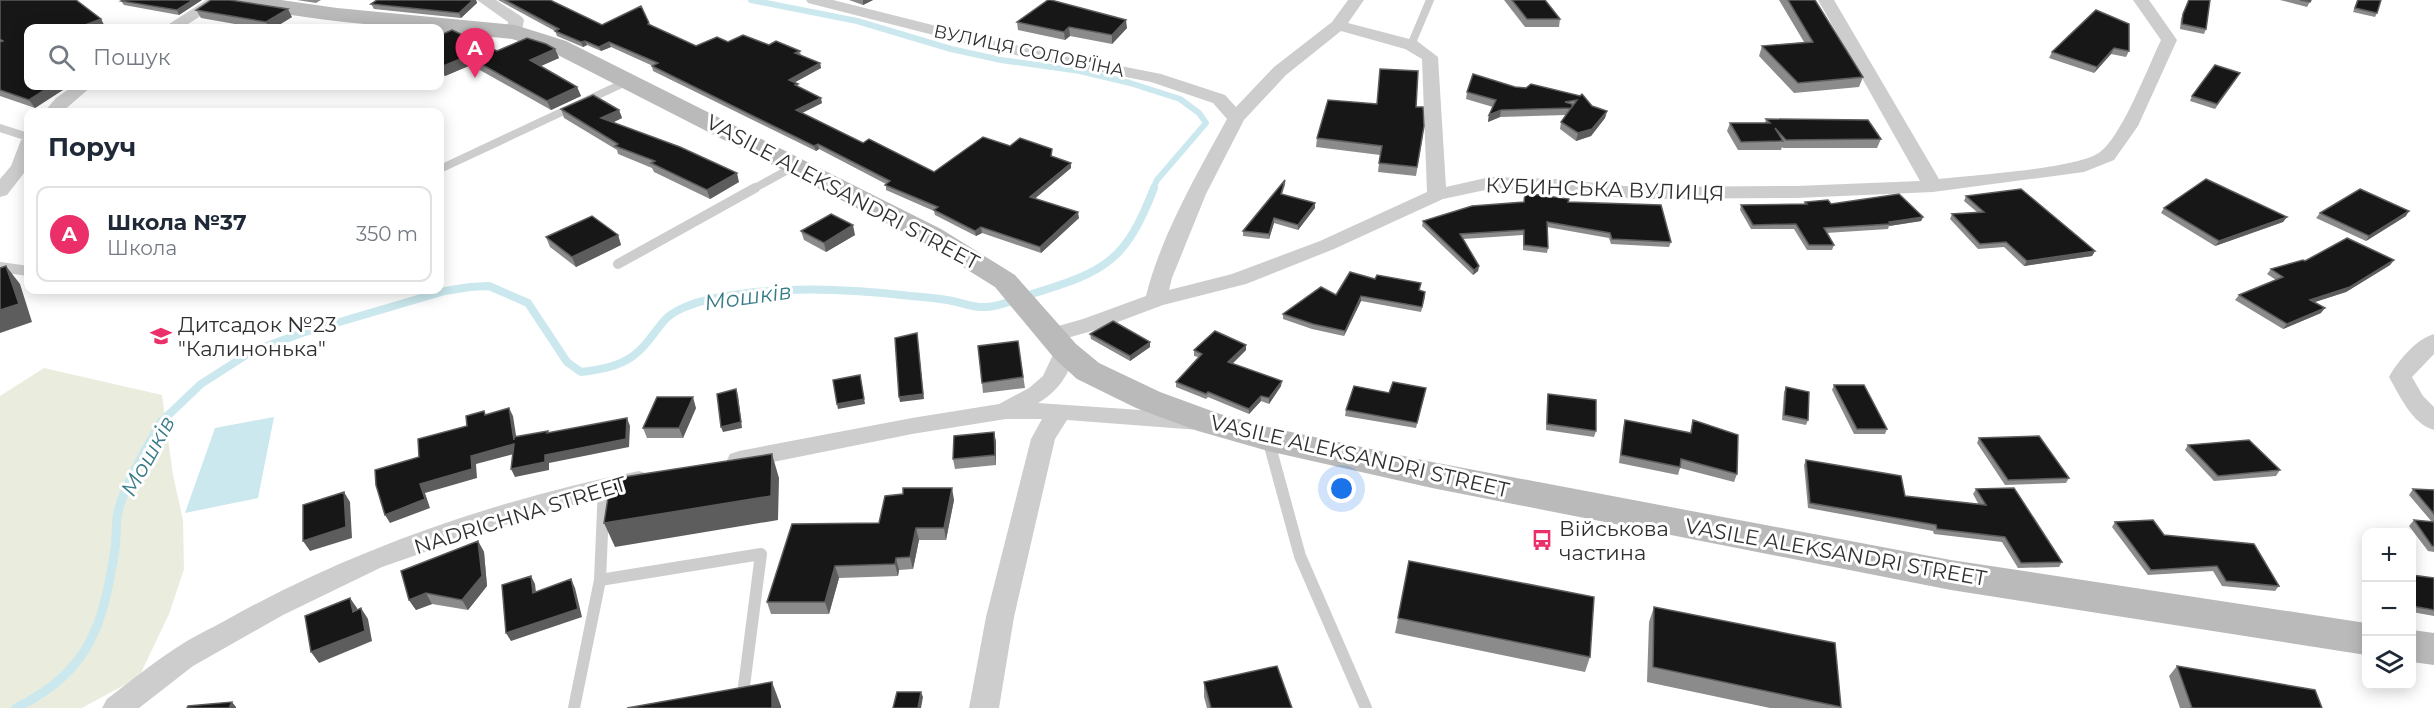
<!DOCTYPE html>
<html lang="uk">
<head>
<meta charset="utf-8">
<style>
	body { margin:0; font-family:Montserrat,sans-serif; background:#f6f6f7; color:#1f2937 }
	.controls { position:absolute; right:18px; bottom:18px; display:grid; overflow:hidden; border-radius:12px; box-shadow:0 3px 15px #0003 }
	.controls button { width:54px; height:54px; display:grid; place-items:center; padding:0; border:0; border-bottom:2px solid #e0e1e3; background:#fff; color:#1f2937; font:30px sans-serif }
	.you { position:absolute; left:1342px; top:489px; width:21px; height:21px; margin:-15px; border:4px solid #fff; border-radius:50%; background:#1a73e8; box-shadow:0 0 0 9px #1a73e833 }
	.badge { display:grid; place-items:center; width:39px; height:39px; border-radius:50%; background:#ea2f69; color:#fff; font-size:20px; font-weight:700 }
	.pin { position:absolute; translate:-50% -50px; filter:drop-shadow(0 2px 3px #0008) }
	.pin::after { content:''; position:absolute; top:32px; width:21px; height:18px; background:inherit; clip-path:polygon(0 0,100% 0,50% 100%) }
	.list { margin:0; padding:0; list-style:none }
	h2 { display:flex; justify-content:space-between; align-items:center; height:78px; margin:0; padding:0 24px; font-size:26px }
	h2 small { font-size:20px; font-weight:400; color:#747a83 }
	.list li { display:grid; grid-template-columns:39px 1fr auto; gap:18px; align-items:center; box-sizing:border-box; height:96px; margin:0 12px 12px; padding:0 12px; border:2px solid #e0e1e3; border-radius:12px }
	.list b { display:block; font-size:22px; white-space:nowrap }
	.list p { margin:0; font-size:20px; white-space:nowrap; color:#747a83 }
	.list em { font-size:20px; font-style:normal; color:#747a83 }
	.icon { flex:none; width:33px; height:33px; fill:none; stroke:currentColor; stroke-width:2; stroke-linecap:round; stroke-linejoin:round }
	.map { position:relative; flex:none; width:2434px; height:708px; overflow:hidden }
	.search { position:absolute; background:#fff; box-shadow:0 3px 15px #0003; left:24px; top:24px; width:420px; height:66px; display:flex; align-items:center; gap:15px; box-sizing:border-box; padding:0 21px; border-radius:12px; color:#747a83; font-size:22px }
	.panel { position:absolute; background:#fff; box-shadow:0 3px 15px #0003; left:24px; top:108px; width:420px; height:186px; border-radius:12px }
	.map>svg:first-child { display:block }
	.green { fill:#eaedde }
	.water { fill:#cae8ed }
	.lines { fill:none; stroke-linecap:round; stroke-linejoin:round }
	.stream-far2 { stroke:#cae8ed; stroke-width:6 }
	.stream-far1 { stroke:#cae8ed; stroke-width:8 }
	.stream { stroke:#cae8ed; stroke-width:9 }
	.lane-far2 { stroke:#cdcdcd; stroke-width:8 }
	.lane-far1 { stroke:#cdcdcd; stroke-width:10 }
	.lane { stroke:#cdcdcd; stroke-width:12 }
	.street { fill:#cdcdcd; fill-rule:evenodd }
	.secondary { fill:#bababa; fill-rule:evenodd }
	.wall { fill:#8b8b8b }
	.shaded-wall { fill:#5d5d5d }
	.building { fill:#171717; stroke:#5d5d5d; stroke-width:1.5; fill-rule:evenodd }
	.labels { text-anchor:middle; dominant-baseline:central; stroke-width:6; stroke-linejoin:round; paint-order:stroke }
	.far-street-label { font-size:18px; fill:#303030; stroke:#fff }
	.street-label { font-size:21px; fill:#303030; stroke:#fff }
	.poi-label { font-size:21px; fill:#303030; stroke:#fff; text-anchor:start }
	.water-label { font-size:22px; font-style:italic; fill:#377b88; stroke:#fff }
</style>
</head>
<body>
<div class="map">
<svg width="2434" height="708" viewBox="0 0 2434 708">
	<rect width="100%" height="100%" fill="#fff"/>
	<path class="green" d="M44,368L162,395L173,475L183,520L184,569L169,614L139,677L82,708H0V396Z"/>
	<path class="water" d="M274,417L258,498L185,513L215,428Z"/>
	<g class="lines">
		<path class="stream-far2" d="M751,0L857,21L951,49L1001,60L1080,71L1130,83L1180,99L1199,113L1206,123L1157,180L1153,189"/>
		<path class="stream-far1" d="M161,422L201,384L251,352L302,333L445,291L470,287L489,286L528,303L567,362L581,372C598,370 618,367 633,356C646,347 653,334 663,322C672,310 696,302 711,299C776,285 845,288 911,296C923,297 935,298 947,300C961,302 972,308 987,307C1002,306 1020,298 1035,293C1107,271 1126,260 1154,188"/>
		<path class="stream" d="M16,708C90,671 103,626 115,549C117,536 115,520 119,508C126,483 149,443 162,421"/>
		<path class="lane-far2" d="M1411,45L1430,0
			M0,128L28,137
			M440,169L628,81
			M753,189L795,166"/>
		<path class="lane-far1" d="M618,264L755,188
			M0,267L28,271"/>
		<path class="lane" d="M1268,439L1300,556L1366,708
			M600,580L761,554L743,694L736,695
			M574,708L600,580L604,487"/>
		<path class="street" d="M206,0H225L182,28H163Z
			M477,0H496L522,17L524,20L521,35H509L507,32L508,22Z
			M806,0H833L1000,42L1161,74L1225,95L1236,107L1274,67L1332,22L1348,0H1364L1348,23L1417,41L1438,57L1446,187L1490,177L1556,179L1636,187L1796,186L1920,181L1818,0H1834L1939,179C1971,175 2078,169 2100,152C2122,136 2148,67 2161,40L2133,0H2149L2177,40L2138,126L2114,160L2084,172L1933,192L1796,198L1636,199L1556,191L1490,189L1443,199L1334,249L1246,284L1163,305L1099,329L1060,340L1052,342L1044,340L1041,335L1044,330L1083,319L1146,296C1161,235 1197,174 1227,119L1213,103L1151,82L1000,52L808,3ZM1341,31L1405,49L1422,59L1427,192L1320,241L1232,274L1169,290L1172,278L1206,194L1244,120L1286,75Z
			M73,86H92L62,112H44L56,98Z
			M28,138V168L7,195L0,197V179L11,166L21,140Z
			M2434,334V354L2412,377L2423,396L2434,407V430C2412,424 2400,396 2389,377C2398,361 2416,339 2434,334Z
			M1065,344L1073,346L1076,351C1069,374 1059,391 1038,403L1199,414L1207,416L1211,422L1207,428L1199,430L1067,420L1055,439L1014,617L999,708H969L986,617L1031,439L1042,419H1006L912,434L739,469L730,466L727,460L730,454L739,451L912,418L999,404L1029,388L1043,376L1057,346Z
			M639,471L648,474L651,480L648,486L604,496L494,528L382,567L283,615L193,666L139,708H102L107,699C128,683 150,665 173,650C190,638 210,629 228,619C353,549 498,499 639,471Z"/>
		<path class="secondary" d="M226,0H281L337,8L515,25L566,41L941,229L1015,275L1076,344L1099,363L1160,392L1220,414L1268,427L1432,462L1951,560L2366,623V655L1951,590L1432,488L1268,451L1198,431L1136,408L1077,379L1054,358L995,287L921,241L550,51L512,39L440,32V28C371,28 304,17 237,7L229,5Z
			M2412,630L2434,633V665L2412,662Z"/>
	</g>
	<path class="wall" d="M0,0L101,19L105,27L28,28V86H69L35,108L0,96Z
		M123,0H202L179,15L124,5L121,1Z
		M297,0H321L316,3Z
		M377,0H476L477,3L461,18L374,9L371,4Z
		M498,0H550L602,25H650L696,46L728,42L769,45L800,51L801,56L820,63L821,68L795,82L799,87L822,103L802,113L863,143L934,172L1010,146L1052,154V157L1071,163V168L1035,198L1079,218L1041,253L982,233L976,236L935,215L934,211L886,190V184L819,149L816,151L653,71L652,66H653L611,47L601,51L587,45L583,47L557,36L555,31Z
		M849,0H873L863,5Z
		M1504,0H1545L1560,19L1559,27H1525Z
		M1779,0H1815L1863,77L1859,87L1794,93L1759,56L1762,46L1804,42Z
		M2188,0H2210L2206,29L2204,34L2180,29L2181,19Z
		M2280,0H2311L2307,7Z
		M2357,0H2381L2377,13L2375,17L2353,12Z
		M196,10L292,17L274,28H258L201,18Z
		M2096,10L2129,51L2126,57L2111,54L2094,73L2049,58L2052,52Z
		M1017,22L1127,28L1112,44L1070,36L1065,40L1018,30Z
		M440,35L497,51L555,49L559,58L541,66L577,87L581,96L551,110L471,65L445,76L440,74Z
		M1473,74L1515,87L1526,88L1531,84L1580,96L1582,94L1592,106L1607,111L1605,118L1591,136L1576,141L1560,129L1561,122L1566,115L1500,117L1488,122L1489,115L1493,107L1466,99L1467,92Z
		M2237,78L2215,109L2190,101L2192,96Z
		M1416,107L1423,135L1416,176L1378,172L1380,155L1316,147L1317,138Z
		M561,109L619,110L622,118L613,122L739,182L710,199L654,172L652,168L618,154L617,150L564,118Z
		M1766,119L1881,139L1877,148H1783L1782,147L1781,150H1738L1727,131L1730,123H1765Z
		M1285,180V185L1282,194L1315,203V208L1298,230L1274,223L1269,239L1243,236V231Z
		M1966,196L2095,251L2092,256L2024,266L2004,247L1978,249L1950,219L1952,214L1977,212L1964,201Z
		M1568,202L1671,242L1669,247L1611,244L1609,238L1547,227L1548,248L1547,253L1523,250V235L1463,239L1479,266L1478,271L1473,275L1422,226L1423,221Z
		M1805,202L1831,204L1923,217L1921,221L1889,226L1888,229L1826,233L1834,245L1832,250H1807L1794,229H1751L1740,210L1741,205L1804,204Z
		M2164,208L2287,217L2283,222L2215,246L2161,213Z
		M2320,213L2406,216L2366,241L2316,218Z
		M801,231L855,235L826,252L804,240Z
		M618,235L621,245L576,267L550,247L546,237Z
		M2394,260L2390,265L2346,292L2314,302L2321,313L2283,329L2235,300L2239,295L2276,280L2267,274L2271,269L2305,261Z
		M1420,291L1425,297L1421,312L1361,301L1344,336L1312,329L1283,319V314L1336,295Z
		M1090,334L1150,347L1130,361L1091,339Z
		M1018,341L1025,388L983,393L982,383Z
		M1194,350H1246L1232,364L1281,386L1269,404L1261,401L1249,414L1208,397L1206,399L1176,387V382L1198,357L1194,356Z
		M1834,385L1887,429L1885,434H1854L1832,390Z
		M1786,387L1808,420L1806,425L1782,420L1784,392Z
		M1389,393H1425L1416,428L1345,416L1346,410Z
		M1548,394L1596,431L1594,437L1546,430L1547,399Z
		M696,408L683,438H647L643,428Z
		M1625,420L1690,433L1693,420L1737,474L1734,482L1680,468L1678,475L1619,463L1623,428Z
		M994,432L996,442V465L955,469L953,459Z
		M1979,438L2069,478L2066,483L2005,485L1977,443Z
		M2188,445L2280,470L2276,476L2214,481L2185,450Z
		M1806,460L1905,496L1979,505L1973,494L1976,489L2062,562L2059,567L2018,568L2002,542L1934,534L1933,531L1808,508L1804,465Z
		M2413,489L2434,490V552L2428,551L2409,526L2414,520L2432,522L2409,495Z
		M954,500L946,540H919L913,569L899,570L898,576L839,578L829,614H771L767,602L879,523Z
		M2115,522L2164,535L2279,586L2275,591L2222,586L2213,571L2148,575L2112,527Z
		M478,541L484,552L487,586L468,610L432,604L416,610L409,600Z
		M2412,575L2434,579V616L2412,612Z
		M1654,607L1841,707V708H1770L1647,682L1649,622Z
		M1398,618L1590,657L1585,672L1395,633Z
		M2177,666L2322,708H2180L2169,676Z
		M1204,682L1292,708H1207L1204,697Z"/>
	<path class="shaded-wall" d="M193,0H202L179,15L177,10Z
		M473,0H476L477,3L461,18L459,13Z
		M863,0H873L863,5Z
		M288,9L292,17L274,28H269L266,22Z
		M101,19L105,27L102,28H77Z
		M1126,20L1127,28L1112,44V35Z
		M1069,27L1070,36L1065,40L1064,32Z
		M585,41L587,45L583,47L581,42Z
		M609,42L611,47L601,51L599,47Z
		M2114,48L2111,54L2094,73L2097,67Z
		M555,49L559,58L534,69L530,60Z
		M467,56L471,65L445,76L441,67Z
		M820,63L821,68L790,85L789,80Z
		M51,86H69L35,108L29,100Z
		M577,87L581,96L551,110L547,101Z
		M821,98L822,103L798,115L796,110Z
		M619,110L622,118L604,127L601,118Z
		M1501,110L1500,117L1488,122L1489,115Z
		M1607,111L1605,118L1591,136L1576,141L1578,133Z
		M818,144L819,149L816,151L814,146Z
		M1071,163V168L1031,202L1030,197Z
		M737,173L739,182L710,199L707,190Z
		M1315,203V208L1298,230V225Z
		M2409,211L2406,216L2366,241L2369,236Z
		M1078,212L1079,218L1041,253L1040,247Z
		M1923,217L1921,221L1889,226L1890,224L1889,222Z
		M2287,217L2283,222L2215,246L2219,241Z
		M1274,218V223L1269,239V234Z
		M853,225L855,235L826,252L824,243Z
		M981,227L982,233L976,236L975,231Z
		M618,235L621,245L576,267L572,257Z
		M2095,251L2092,256L2024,266L2027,261Z
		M2394,260L2390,265L2346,292L2306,305L2310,300Z
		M6,266L20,284L32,322L0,333V310Z
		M1479,266L1478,271L1473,275L1474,270Z
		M1361,296V301L1344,336L1345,331Z
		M2325,308L2321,313L2283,329L2287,324Z
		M917,333L924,399L900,402L899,397Z
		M1150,342V347L1130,361V356Z
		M1246,345V350L1228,368V362Z
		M861,380L865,404L838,409L837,404Z
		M1282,381L1281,386L1269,404V398Z
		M736,389L738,395L742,428L723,432L721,427Z
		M1261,396V401L1249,414V409Z
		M693,397L696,408L683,438L679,428Z
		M509,408L513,416L518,448L514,440Z
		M627,418L630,426L629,447L549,463V470L515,477L511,469L545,455Z
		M994,432L996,442V465L995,455Z
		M514,444L518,453L476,464L477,478L425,493L430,508L390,523L385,515L420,484L471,456Z
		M772,454L779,478L778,520L615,547L604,523Z
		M952,488L954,500L946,540L944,528Z
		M344,492L350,502L352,538L310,551L303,541Z
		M916,528L919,540L913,569L910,557Z
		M478,541L484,552L487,586L468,610L462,600Z
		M896,558L899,570L898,576L895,564Z
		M835,566L839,578L829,614L825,602Z
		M531,576L535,584L537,601L533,593Z
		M571,579L575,588L582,617L511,641L506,633Z
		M426,593L432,604L416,610L409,600Z
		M350,598L357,608L360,622L353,612Z
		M361,608L368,619L372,641L319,663L311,652Z
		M772,682L781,706V708H772Z
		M921,692L923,697L921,708H918Z
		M232,702L236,707V708H229Z"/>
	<path class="building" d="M0,0H76L101,19L77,28H28V86H51L29,100L0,90V42L3,41L0,39Z
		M123,0H193L177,10L121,1Z
		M211,0H230L288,9L266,22L196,10Z
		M377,0H473L459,13L371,4Z
		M505,0H550L602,25L641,6L649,23L648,24L696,46L717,37L728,42L743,35L769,45L776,41L800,51L795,53L820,63L789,80L798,84L795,85L821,98L796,110L863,143L869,139L934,172L983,137L1010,146L1020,138L1052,149L1051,156L1071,163L1030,197L1078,212L1040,247L981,227L975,231L934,210L938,207L885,185L890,181L818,144L814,146L652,66L658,63L609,42L599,47L585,41L581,42L555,31L559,29Z
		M1048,0H1051L1126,20L1112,35L1069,27L1064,32L1017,22Z
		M1512,0H1545L1560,19H1527Z
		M1788,0H1815L1863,77L1798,83L1762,46L1813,42Z
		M2189,0H2210L2206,29L2182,24L2183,14Z
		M2300,0H2311L2310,2Z
		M2358,0H2381L2377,13L2355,8Z
		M2096,10L2129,24V51L2114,48L2097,67L2052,52Z
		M452,30L497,51L527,38L546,44L555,49L530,60L577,87L547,101L467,56L441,67L440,66V35Z
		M2215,65L2240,73L2217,104L2192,96Z
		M1380,69L1418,71L1416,107H1423L1424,126L1417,167L1379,163L1382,146L1317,138L1328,100L1377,104Z
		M1473,74L1515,87L1526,88L1531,84L1580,96L1582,94L1592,106L1607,111L1592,129L1578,133L1561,122L1571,108L1501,110L1489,115L1496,100L1467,92ZM1577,100L1572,107V104L1565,102Z
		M593,95L619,110L601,118L680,147L737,173L707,190L651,163L655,161L615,146L618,144L561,109Z
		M1766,119L1868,120L1881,139L1786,140L1775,128L1783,141L1741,142L1730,123H1770Z
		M2206,179L2287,217L2219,241L2164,208Z
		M1285,180L1281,194L1315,203L1298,225L1274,218L1269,234L1243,231Z
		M2021,189L2095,251L2027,261L2006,242L1980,244L1952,214L1984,212L1966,196Z
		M2360,189L2409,211L2369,236L2320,213Z
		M1525,193L1569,199L1568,202L1661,205L1671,242L1612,239L1610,233L1547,222L1548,248L1524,245V230L1460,234L1479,266L1474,270L1423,221L1472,206L1524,202Z
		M1899,194L1923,217L1889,222L1890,224L1824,228L1834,245H1809L1796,224L1753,225L1741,205L1807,204L1805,202L1828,200L1831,204Z
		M831,214L853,225L824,243L801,231Z
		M592,216L618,235L572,257L546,237Z
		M2347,238L2394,260L2350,287L2310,300L2325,308L2287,324L2239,295L2283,277L2271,269L2303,260L2305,261Z
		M6,266L19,304L0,310V268Z
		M1350,272L1375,279L1377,275L1421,283L1419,290L1425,292L1422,307L1361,296L1345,331L1313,324L1283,314L1321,287L1336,295Z
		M1113,321L1150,342L1130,356L1090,334Z
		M1215,331L1246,345L1228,362L1282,381L1269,398L1261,396L1249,409L1208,392L1206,394L1176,382L1202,354L1194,350Z
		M917,333L923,394L899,397L895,338Z
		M1018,341L1023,377L982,383L978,346Z
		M860,375L864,399L837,404L833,380Z
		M1393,382L1426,388L1417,423L1346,410L1354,386L1389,393Z
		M1834,385H1864L1887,429H1857Z
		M1786,387L1809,392L1808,420L1784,415Z
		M736,389L741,422L721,427L717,394Z
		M1548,394L1596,400V431L1547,424Z
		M657,397H693L679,428H643Z
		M509,408L514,440V437L548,431L547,433L627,418L626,439L545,455V462L511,469L514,444L471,456L472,469L420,484L425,499L385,515L376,485L375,470L419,457L418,439L467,426L466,416L484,411L485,415Z
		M1625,420L1691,433L1693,420L1738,435L1737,474L1681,459L1680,467L1621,455Z
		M994,432L995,455L953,459L954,436Z
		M2039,436L2069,478L2008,480L1979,438Z
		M2249,440L2280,470L2218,476L2188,445Z
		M772,454L771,496L604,523L611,479Z
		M1806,460L1901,476L1905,496L1986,505L1976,489L2014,488L2062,562L2021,563L2005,537L1937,529L1936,525L1810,503Z
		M903,488H952L944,528H916L910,557L896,558L895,564L835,566L825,602H767L792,524L879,523L885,496L903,494Z
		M2413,489L2434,490V514Z
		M344,492L346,527L303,541V505Z
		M2153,520L2164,535L2254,544L2279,586L2226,581L2217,566L2151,570L2115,522Z
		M2414,520L2434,522V546H2432Z
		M478,541L482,576L462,600L426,593L409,600L401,571Z
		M1409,561L1594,597L1590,657L1398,618Z
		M2412,575L2434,578V610L2412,606Z
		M531,576L533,593L571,579L578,609L506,633L502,585Z
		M350,598L353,612L361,608L365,631L311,652L305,616Z
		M1654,607L1835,643L1841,707L1653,667Z
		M1277,666L1292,708H1211L1204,682Z
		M2177,666L2315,690L2322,708H2192Z
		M772,682V708H627Z
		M897,692H921L918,708H893Z
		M232,702L229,708H187L188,706Z"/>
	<defs>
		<symbol id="school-bare" viewBox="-9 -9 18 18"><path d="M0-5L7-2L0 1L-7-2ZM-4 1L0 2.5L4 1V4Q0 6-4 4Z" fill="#ea2f69" stroke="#fff" stroke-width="2.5" paint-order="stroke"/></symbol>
		<symbol id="bus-bare" viewBox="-9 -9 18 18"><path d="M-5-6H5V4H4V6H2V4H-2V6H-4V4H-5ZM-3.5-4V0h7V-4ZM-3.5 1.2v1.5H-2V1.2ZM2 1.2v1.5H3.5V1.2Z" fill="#ea2f69" stroke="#fff" stroke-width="2.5" paint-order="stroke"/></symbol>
	</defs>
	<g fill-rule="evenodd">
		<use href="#school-bare" x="146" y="321" width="30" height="30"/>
		<use href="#bus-bare" x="1527" y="525" width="30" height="30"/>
	</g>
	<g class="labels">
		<g class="far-street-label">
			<text transform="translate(1029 51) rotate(12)">ВУЛИЦЯ СОЛОВ'ЇНА</text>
		</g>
		<g class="street-label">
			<text transform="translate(1605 189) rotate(2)">КУБИНСЬКА ВУЛИЦЯ</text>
			<text transform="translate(843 192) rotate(28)">VASILE ALEKSANDRI STREET</text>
			<text transform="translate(1360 456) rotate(13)">VASILE ALEKSANDRI STREET</text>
			<text transform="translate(520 515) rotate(-17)">NADRICHNA STREET</text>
			<text transform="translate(1836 552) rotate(10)">VASILE ALEKSANDRI STREET</text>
		</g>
		<g class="poi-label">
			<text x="178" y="324">Дитсадок №23<tspan x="178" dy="24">"Калинонька"</tspan></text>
			<text x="1559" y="528">Військова<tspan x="1559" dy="24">частина</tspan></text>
		</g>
		<g class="water-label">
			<text transform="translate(748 297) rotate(-8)">Мошків</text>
			<text transform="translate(148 456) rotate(-61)">Мошків</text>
		</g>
	</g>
</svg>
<div class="controls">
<button>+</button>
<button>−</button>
<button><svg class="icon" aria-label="layers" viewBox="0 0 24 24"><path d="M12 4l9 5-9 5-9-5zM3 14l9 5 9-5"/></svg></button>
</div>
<div class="you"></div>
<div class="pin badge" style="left:475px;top:78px">A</div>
<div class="search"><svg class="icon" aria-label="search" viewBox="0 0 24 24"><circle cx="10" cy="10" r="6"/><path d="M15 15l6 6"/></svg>Пошук</div>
<section class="panel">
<h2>Поруч<small></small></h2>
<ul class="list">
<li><span class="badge">A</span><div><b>Школа №37</b><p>Школа</p></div><em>350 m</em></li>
</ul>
</section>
</div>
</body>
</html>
